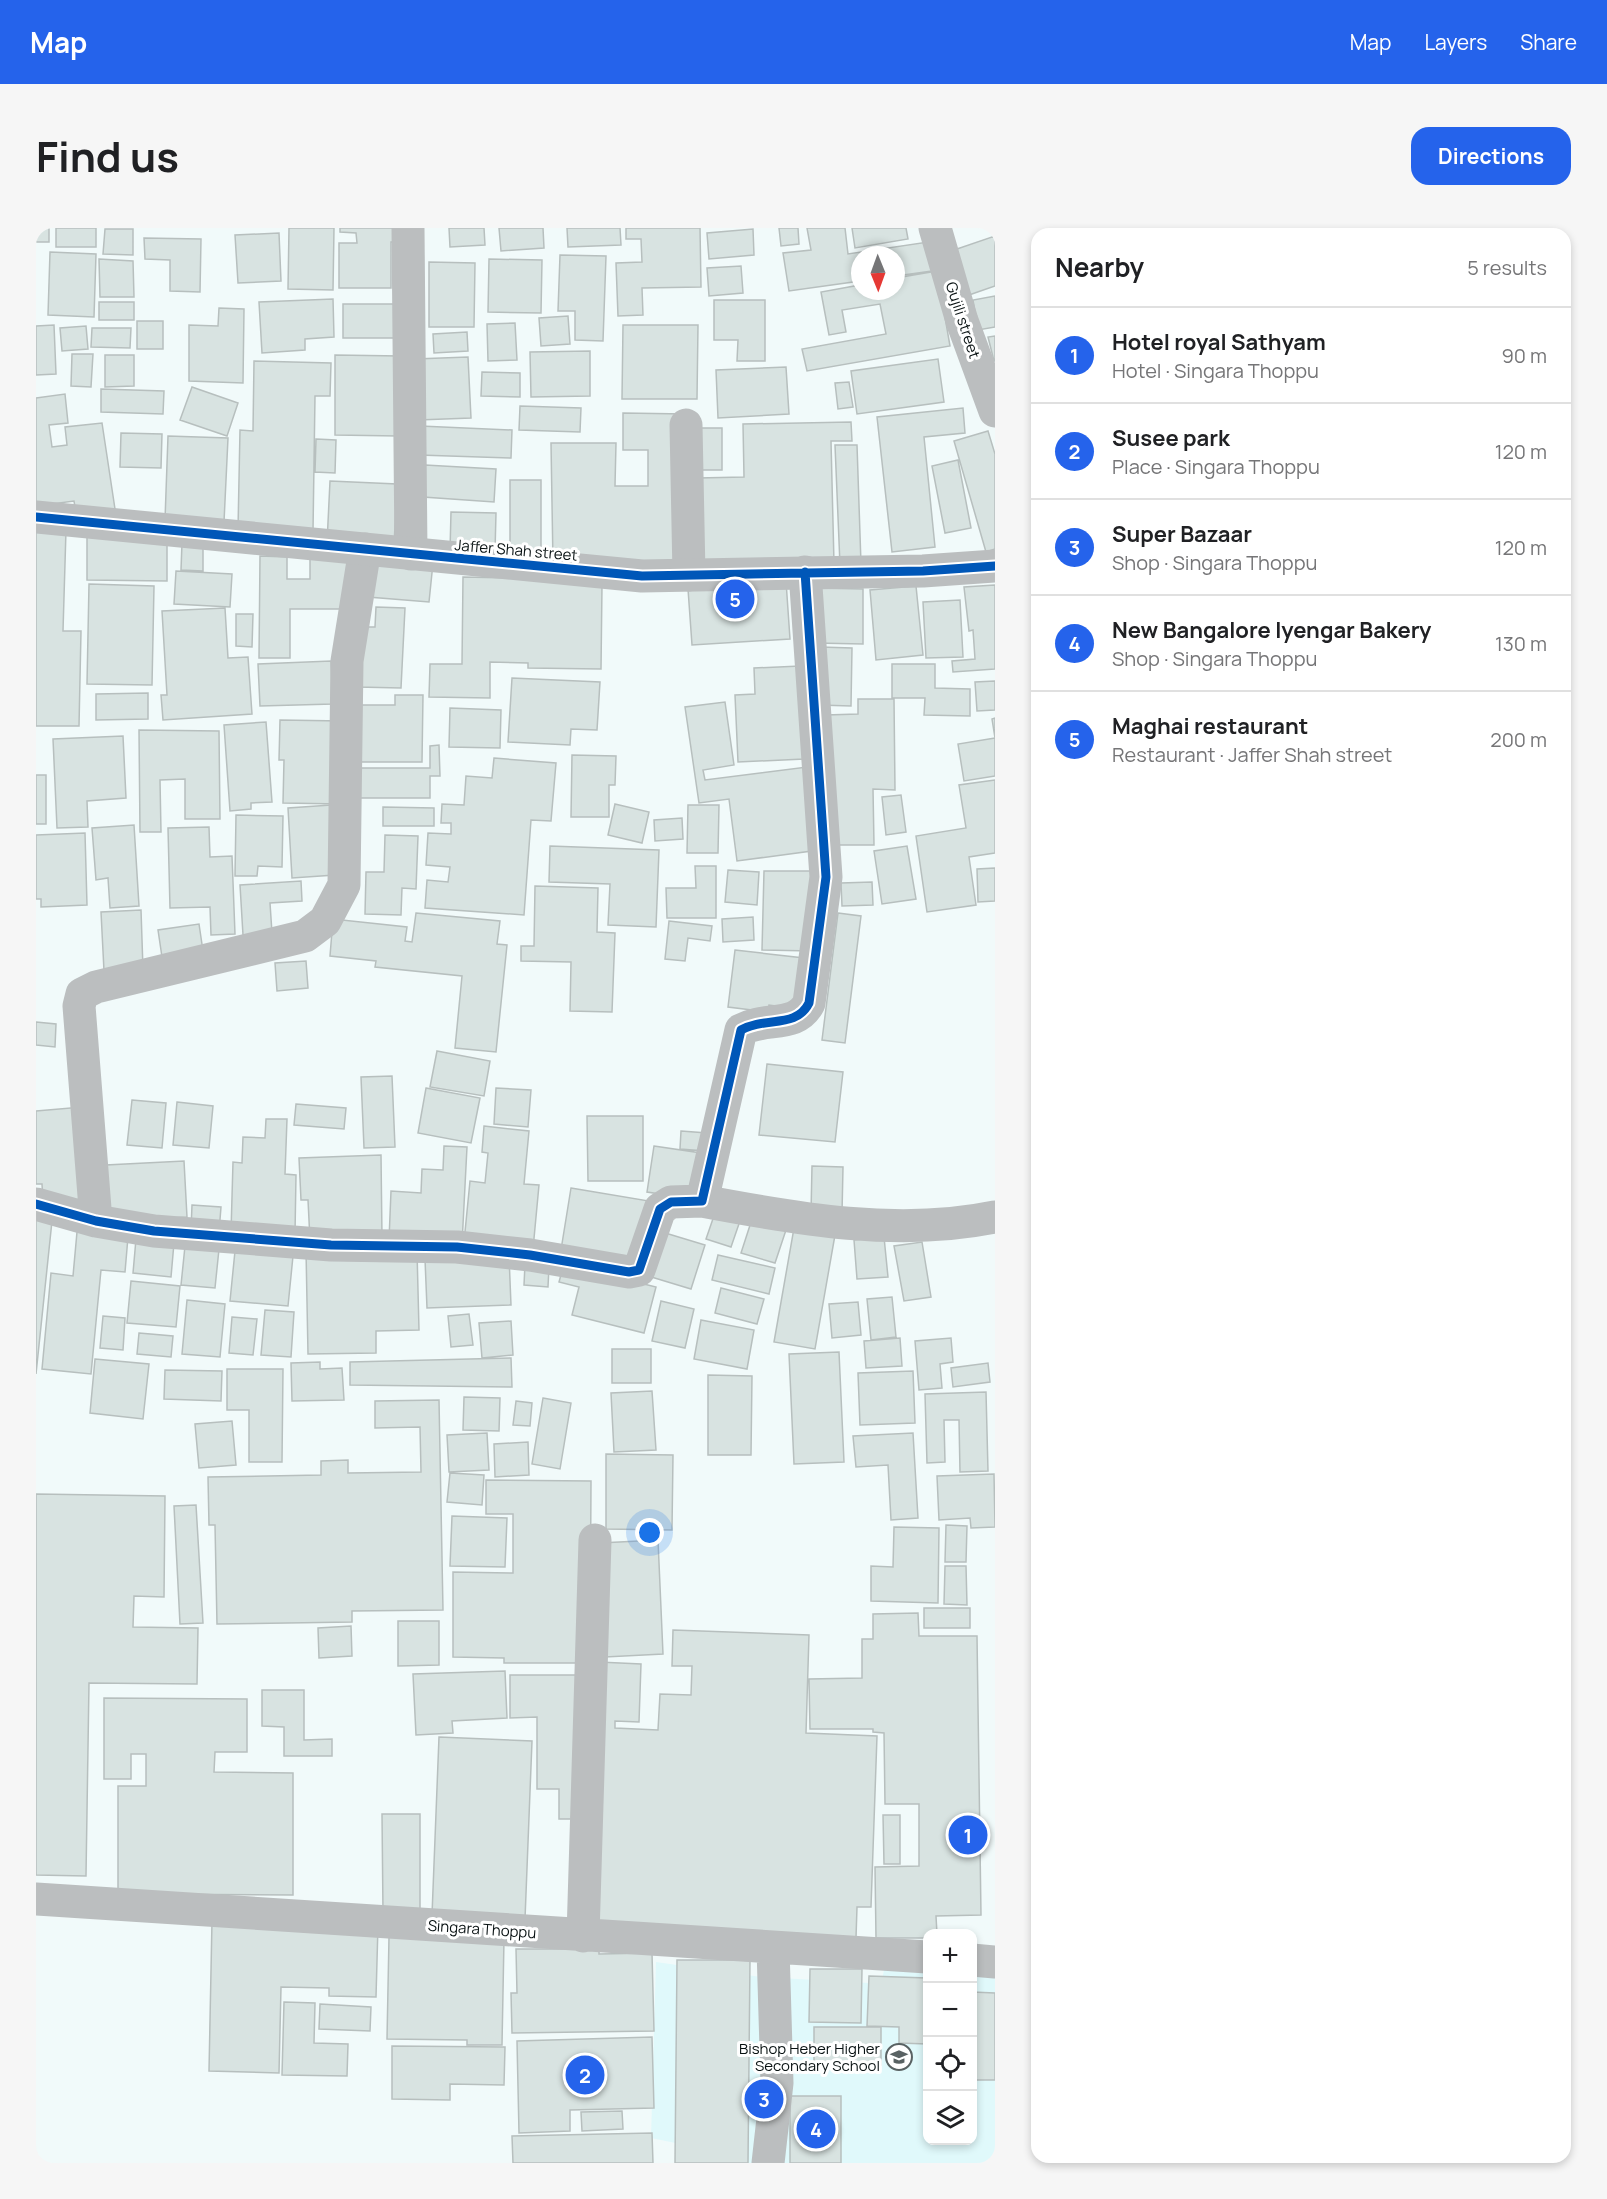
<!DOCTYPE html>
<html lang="en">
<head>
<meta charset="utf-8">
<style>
	body { margin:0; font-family:Manrope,sans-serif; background:#f6f6f6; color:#202124 }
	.controls { position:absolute; right:18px; bottom:18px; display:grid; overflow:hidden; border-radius:12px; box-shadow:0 3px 9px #0003 }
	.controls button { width:54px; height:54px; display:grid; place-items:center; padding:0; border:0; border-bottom:2px solid #e0e0e0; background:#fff; color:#202124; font:30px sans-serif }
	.compass { position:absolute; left:815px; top:18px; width:54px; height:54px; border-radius:50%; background:#fff; box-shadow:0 3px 9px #0003; rotate:179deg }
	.you { position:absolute; left:614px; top:1305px; width:21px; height:21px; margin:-15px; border:4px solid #fff; border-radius:50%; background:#1a73e8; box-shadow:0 0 0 9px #1a73e833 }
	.badge { display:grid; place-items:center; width:39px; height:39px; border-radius:50%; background:#2563eb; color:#fff; font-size:20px; font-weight:700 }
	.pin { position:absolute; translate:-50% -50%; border:3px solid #fff; box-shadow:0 2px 6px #0006 }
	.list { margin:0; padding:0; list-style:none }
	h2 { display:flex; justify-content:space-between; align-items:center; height:78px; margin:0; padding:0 24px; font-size:26px }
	h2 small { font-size:20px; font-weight:400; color:#757577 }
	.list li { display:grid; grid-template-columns:39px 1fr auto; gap:18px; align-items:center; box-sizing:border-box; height:96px; padding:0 24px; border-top:2px solid #e0e0e0 }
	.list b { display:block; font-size:22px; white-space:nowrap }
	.list p { margin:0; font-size:20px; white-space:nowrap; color:#757577 }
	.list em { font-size:20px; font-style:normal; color:#757577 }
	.icon { flex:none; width:33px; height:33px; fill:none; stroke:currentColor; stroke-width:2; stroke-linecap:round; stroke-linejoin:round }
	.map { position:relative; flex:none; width:959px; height:1935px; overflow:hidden; border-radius:18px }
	header { display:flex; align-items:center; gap:36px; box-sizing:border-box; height:84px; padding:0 30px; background:#2563eb; color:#fff }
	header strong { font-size:28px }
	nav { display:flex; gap:33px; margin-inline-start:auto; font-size:21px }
	.intro { display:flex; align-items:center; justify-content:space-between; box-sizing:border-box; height:144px; padding:0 36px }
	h1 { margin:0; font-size:42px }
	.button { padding:15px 27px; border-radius:18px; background:#2563eb; color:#fff; font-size:21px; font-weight:700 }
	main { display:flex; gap:36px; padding:0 36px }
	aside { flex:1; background:#fff; border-radius:18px; box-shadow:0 3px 9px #0003 }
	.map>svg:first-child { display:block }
	.built { fill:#e0f9fb }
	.building { fill:#d8e3e1; stroke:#b7bfbe; stroke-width:1.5 }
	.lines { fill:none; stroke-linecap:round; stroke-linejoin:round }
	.minor { stroke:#bbbebf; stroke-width:33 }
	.tertiary { stroke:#bbbebf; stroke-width:33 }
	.cycleway-casing { stroke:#fff; stroke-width:13 }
	.cycleway { stroke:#0057b8; stroke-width:9 }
	.labels { text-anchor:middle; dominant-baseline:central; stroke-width:6; stroke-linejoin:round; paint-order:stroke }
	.street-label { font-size:15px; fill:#071011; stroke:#fff }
	.poi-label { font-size:15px; fill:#071011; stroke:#fff; text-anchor:end }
</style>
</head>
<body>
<header>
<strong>Map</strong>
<nav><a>Map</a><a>Layers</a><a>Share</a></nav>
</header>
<div class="intro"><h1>Find us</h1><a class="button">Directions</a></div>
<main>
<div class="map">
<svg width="959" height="1935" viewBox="0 0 959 1935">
	<rect width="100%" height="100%" fill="#f1fafa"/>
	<path class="built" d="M620,1734L725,1749L833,1755L840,1786L849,1736L891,1740V1912H936L937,1744L959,1746V1935H664V1920L615,1910Z"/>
	<path class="building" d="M0,0H13V14H0Z
		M20,0H60V19H20Z
		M253,0H298L297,62L252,61Z
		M304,0H363V14H355V60H303V15H321L320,5L304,4Z
		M413,0H448L449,17L414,19Z
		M463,0H507L508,20L465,23Z
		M531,0H584L585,17L532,19Z
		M590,0H664L665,59L606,60L607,87L582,88L580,35L606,34L605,11H590Z
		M743,0H762L763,16L745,18Z
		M771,0H809L812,26L892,14L896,43L860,48V27H824V53L753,63L747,25L775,22Z
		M816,0H870L872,11L819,20Z
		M69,1H97V27L67,26Z
		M717,1L718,27L673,31L671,5Z
		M243,5L245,53L202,55L199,7Z
		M959,8V58L933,67L918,22Z
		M108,10L165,11L164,64L134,63V32L109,31Z
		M14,24L60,26L58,89L12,87Z
		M524,27L570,28L567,113L539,112V83H522Z
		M63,31L97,33L98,69H64Z
		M453,31L506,32L505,85L452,84Z
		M393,34L439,35L438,99H393Z
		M705,38L707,65L673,68L671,40Z
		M901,43L914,118L771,143L766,121L850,106L844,76L806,82L810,104L793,107L785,64L824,57V63H860V50Z
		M959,68V99L942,102L937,72Z
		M297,71L298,109L269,111V122L226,125L223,74Z
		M678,72H729V133H701L702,112H678Z
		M63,74H98V92H63Z
		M307,76H365V110H307Z
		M183,80L208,81L207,155L153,153V97L182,98Z
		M532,88L534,116L505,118L503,90Z
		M101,93H127V121H101Z
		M479,95L481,132L452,133L451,96Z
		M18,97L20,146L0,147V98Z
		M587,97H662L661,171H586Z
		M50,98L52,121L26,123L24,100Z
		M56,100H95L94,120L55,119Z
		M431,104L432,123L398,125L397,106Z
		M959,108V133H958L952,109Z
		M554,123V168L495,169L494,124Z
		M36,126H57L55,159L35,158Z
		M69,127H98V158L69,159Z
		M299,127L364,128L362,208L299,207Z
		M432,129L435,190L382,192L379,131Z
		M902,131L908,174L821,186L815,143Z
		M218,133L295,135L294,168H279L277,303L202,301L204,202L217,203Z
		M750,139L753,186L682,190L680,142Z
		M446,144L484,145V169L445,168Z
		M813,154L817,179L802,181L799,155Z
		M156,159L202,175L191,208L144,192Z
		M65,161L128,163L127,186L65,184Z
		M29,166L32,195L13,197L16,219L31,217L29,199L66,195L79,281L40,285L38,273L0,278V170Z
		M484,178L545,180L544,204L483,202Z
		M927,180L929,205L888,209L899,319L856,324L841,189Z
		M587,185L649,186L647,336L517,335L515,215H580L579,258H612V222H587Z
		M815,194L816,213H795L798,335L664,337L662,250L708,249L707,196Z
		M384,198L476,202L475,230L383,227Z
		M661,200H686V242H661Z
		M952,203L959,226V321L950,324L918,213Z
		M85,205L126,206L125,240L84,239Z
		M132,208L192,210L188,294L129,292Z
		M280,211L300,212L299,245L279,244Z
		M799,217H821L825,336L804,337Z
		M922,232L935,300L909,305L896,238Z
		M389,237L460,241L458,274L387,269Z
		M474,252H505V322H474Z
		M294,253L361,256L358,318L291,315Z
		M415,284L460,285L459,324L414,323Z
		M0,301L30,302L27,403H45L43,498H0Z
		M51,302L131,303V353L51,352Z
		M146,315H167V343L145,342Z
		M274,323H311L310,381H254V430H223L224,328L251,329V351H274Z
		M335,330L397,335L393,374L332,369Z
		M140,343L196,346L194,379L138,376Z
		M427,349L534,351L566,357L565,441L492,440V435L454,434V470L393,469L394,436H426Z
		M750,353L754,411L656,417L652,361Z
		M53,356L118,358L116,457L51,456Z
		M959,357V441L917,444L916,433L939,431L937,402L933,403L928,359Z
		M880,358L887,427L840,432L834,362Z
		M780,360L827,361V416L779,415Z
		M924,372L927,429L890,430L887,374Z
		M340,379L369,380L365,460L321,459L324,399H339Z
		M189,380L192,430L212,429L216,486L127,492L125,467H131L126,383Z
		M200,386H217L216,419L200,418Z
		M784,419L816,420L815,478L783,477Z
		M295,433L297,476L224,478L222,436Z
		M856,436H899V460L934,461V488L888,487L889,470H856Z
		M764,438L768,531L702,534L699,467L719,466L718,440Z
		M476,450L564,454L561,502L535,501L534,517L472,514Z
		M959,453V482L941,483L939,454Z
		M112,465V491L60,492V466Z
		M359,467H387L386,534H317L318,477H359Z
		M822,471H858L859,562L837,561L838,617H792L790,487L822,486Z
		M689,474L698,537L667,542L669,552L771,539L783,622L701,633L693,571L663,575L649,479Z
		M414,480L465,482L464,520L413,519Z
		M959,490V548L928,553L922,516L959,510L956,491Z
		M244,492L306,493L305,576L247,575L248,532H243Z
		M230,494L236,574L215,575V581L194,583L188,497Z
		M103,502L183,503L184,591H149V551L124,552L125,604H104Z
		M87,508L90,570L51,573L52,599L21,600L17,511Z
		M403,517L404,548H394V570H324V540H394V518Z
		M536,527L580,528L579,557H573V589H535Z
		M458,530L520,535L515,593L495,592L488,687L389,680L391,652L412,654L414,639L390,637L392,605L415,606V595H405L406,576L428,577L430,548L456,550Z
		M0,547H10V596H0Z
		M959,552V625L933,629L940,677L891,684L880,608L930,600L923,557Z
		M865,567L870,604L850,607L846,569Z
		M579,576L613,584L606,615L572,607Z
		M295,577L299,647L256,650L252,580Z
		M652,577H683L682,625H651Z
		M347,579L398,580V598H347Z
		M200,587L247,588L246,639L222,638L221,648H199Z
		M646,590L647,611L619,613L618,592Z
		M98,597L103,678L74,680L72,650L60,652L56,600Z
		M173,599L174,629L196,628L199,706L175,707L174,679L134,680L132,600Z
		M49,605L51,677L5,679V671H0V607Z
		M349,607L382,608L380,661L366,660L365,687L329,686L330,644H348Z
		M514,618L623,622L620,699L572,697L574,656L513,654Z
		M871,618L880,671L846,676L838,623Z
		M659,638H680V690H631L630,660H660Z
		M959,640V673L942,674L941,641Z
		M692,642L723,644L721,677L689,674Z
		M728,643H779L776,723L726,722Z
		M265,653L266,673L234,675L236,705L207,707L204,657Z
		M836,654L837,677L806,678L805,655Z
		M499,658L562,660L561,704L579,705L576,784L534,783L535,734L485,733V718H498Z
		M105,682L107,741L68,743L65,684Z
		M380,685L464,693L461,716L471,717L460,824L419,820L426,748L339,739L340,733L294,728L297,691L371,699L369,713L376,714Z
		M802,685L825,688L809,815L786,812Z
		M717,689L718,712L687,714L686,691Z
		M633,693L676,698L674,713L652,710L649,733L629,731Z
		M163,696L167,723L126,729L122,702Z
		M699,722L768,730L763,781L733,777L732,784L692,779Z
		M270,733L272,760L241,763L239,735Z
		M0,794L20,796L19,819L0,817Z
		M401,823L454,833L448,868L394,859Z
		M731,836L807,844L799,914L723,907Z
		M356,848L359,919L328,920L325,849Z
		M390,860L444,870L435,915L382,905Z
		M460,860L495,862L492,899L458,896Z
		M96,872L130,875L126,920L91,917Z
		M141,874L177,878L173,920L137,917Z
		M260,876L310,880L308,901L258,897Z
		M46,879L53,971L7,974L6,956H0V883Z
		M551,888H607V953H552Z
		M230,891H251L249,946L260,947L259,1006L195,1004L197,934L206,935L207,909L229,910Z
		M448,898L493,903L488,956L503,957L497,1021L428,1014L434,953L449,955L452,925L446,924Z
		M645,903L671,905L670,923L644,921Z
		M408,918L431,919L426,1016L353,1012L355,963L385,965L386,941L407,942Z
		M618,918L665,925L658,971L611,964Z
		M345,927L346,1009L274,1012L272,972H265L263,930Z
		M148,933L151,989L73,993L70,937Z
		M776,938L807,939L806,986L775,985Z
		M535,960L613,973L602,1038L524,1028Z
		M156,977L185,979L183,1004L155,1002Z
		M680,982L705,990L695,1019L670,1011Z
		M717,988L751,999L739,1035L705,1025Z
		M0,991L16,993L0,1146Z
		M758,1000L799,1007L779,1121L738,1114Z
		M41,1004L92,1009L89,1044L65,1042L55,1146L6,1141L15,1045L37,1048Z
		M626,1004L669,1017L655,1061L612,1048Z
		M848,1009L852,1049L821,1051L818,1012Z
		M100,1011L138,1015L135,1049L97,1045Z
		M886,1014L895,1069L868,1073L858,1018Z
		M149,1018L183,1021L179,1060L145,1057Z
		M270,1022L381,1023L383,1102L340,1103V1125L272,1126Z
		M199,1023L257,1028L252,1078L194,1073Z
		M682,1027L739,1040L733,1066L676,1052Z
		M473,1028L475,1077L391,1080L389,1031Z
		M489,1036L513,1038L512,1059L488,1057Z
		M528,1036L620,1059L608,1105L536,1087L543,1059L523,1054Z
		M95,1053L144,1058L140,1099L91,1095Z
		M685,1060L728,1071L721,1096L679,1085Z
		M856,1069L860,1109L835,1112L831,1071Z
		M151,1072L189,1076L184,1129L146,1126Z
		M625,1073L658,1081L649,1120L616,1113Z
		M822,1074L825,1107L796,1110L793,1076Z
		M229,1082L258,1084L255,1129L225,1127Z
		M433,1086L437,1117L415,1119L412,1088Z
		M67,1088L89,1090L87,1122L64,1120Z
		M196,1089L221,1091L217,1127L193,1125Z
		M665,1092L718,1102L711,1141L658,1131Z
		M475,1093L477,1127L446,1130L443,1095Z
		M103,1105L137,1108L135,1129L101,1126Z
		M864,1110L866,1138L830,1140L828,1113Z
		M915,1110L917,1134L904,1136L906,1160L883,1162L879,1113Z
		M576,1121H615V1155H576Z
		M803,1124L808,1234L758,1236L753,1126Z
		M475,1130L476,1159L314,1157V1134Z
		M59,1131L113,1136L107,1191L54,1185Z
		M284,1134V1141L306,1140L308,1172L256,1173L255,1135Z
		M952,1135L954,1154L917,1159L915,1140Z
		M191,1141H247L246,1234H213V1182H191Z
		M129,1142L186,1143L185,1173L128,1171Z
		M877,1143L879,1195L824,1197L822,1145Z
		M672,1147L716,1148L715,1227H672Z
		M616,1163L620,1222L578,1224L575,1165Z
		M950,1164L952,1243L924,1244L923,1192H908L909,1234L891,1235L889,1166Z
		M428,1169L464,1170L463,1203L427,1202Z
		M507,1170L535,1175L524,1241L496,1236Z
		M403,1172L407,1382L316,1383V1394L181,1396L179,1297H173L172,1249L285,1247V1233L312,1232V1245L385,1244L384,1199L339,1200V1173Z
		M480,1173L496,1175L494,1198L477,1197Z
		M196,1193L200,1237L163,1240L159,1196Z
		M451,1205L453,1242L413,1244L411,1207Z
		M877,1205L882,1290L855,1292L852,1237L820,1239L817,1208Z
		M492,1214L493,1247L459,1249L458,1216Z
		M570,1226L637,1227L636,1302L570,1301Z
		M414,1245L448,1247L446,1277L411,1274Z
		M958,1246L959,1299L935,1300L934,1290L903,1292L901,1248Z
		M450,1252L555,1253L554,1435H468V1430L417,1429V1344L477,1345V1286H450Z
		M0,1266L129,1268L128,1369L98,1368L97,1399L162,1400L161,1456L53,1455L50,1648L0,1647Z
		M160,1277L167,1395L144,1396L138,1278Z
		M416,1288L471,1290L469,1339L414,1338Z
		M910,1297L931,1298L930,1334H909Z
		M858,1299L903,1300L902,1375L835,1373V1338L857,1339Z
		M622,1312L627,1426L569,1429L564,1315Z
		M909,1338H930L931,1377L908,1376Z
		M888,1380H934V1400H888Z
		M882,1385L883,1408H941L945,1687L900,1688L901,1706H891V1710H840L839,1639L883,1638V1576H849L848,1505L837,1504V1501H774L773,1451L826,1450V1411H837V1386Z
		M362,1393H403V1437L362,1438Z
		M315,1398L316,1428L283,1430L282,1400Z
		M637,1402L773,1407L770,1505L841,1508L835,1679H821L820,1710L553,1704L563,1434L605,1436L603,1494L579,1493V1500L622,1502L624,1466L655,1467L656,1438H636Z
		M469,1443L471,1490L416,1493L417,1505L380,1507L377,1446Z
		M474,1447H544L545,1591H523V1561H501V1489L474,1490Z
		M226,1462H268V1512L296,1511V1528H248V1499L226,1498Z
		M68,1470L211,1471V1524H179L178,1544L257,1545V1667L82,1666V1558H110V1526H95V1551H68Z
		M403,1509L496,1513L489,1691L396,1687Z
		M346,1586H384V1684H347Z
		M847,1587H864V1636H848Z
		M176,1693L342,1697L340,1769L293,1768V1760L245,1759L243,1845L173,1843Z
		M353,1709L468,1711L466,1817H431V1812L351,1811Z
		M480,1721H563V1726L616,1725L618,1803L476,1805L475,1765H481Z
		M641,1732H714L712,1935H639Z
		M774,1741H826L825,1795L773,1794Z
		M833,1748L891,1750V1816L863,1815V1799L831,1798Z
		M936,1764L959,1765V1852H936Z
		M248,1774L279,1775L278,1815L312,1816L311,1848L246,1847Z
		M284,1776L335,1779L334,1803L283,1801Z
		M778,1799H845V1837L778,1838Z
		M616,1809L618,1880L534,1882V1903L483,1905L481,1813Z
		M356,1818L469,1819L468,1857L414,1856V1872L356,1871Z
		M754,1868H805V1935H754Z
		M586,1883L587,1901L546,1903L545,1884Z
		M616,1905L617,1935H477L476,1908Z"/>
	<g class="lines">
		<path class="minor" d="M372,0L375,326
			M899,0L926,93L959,183
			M650,197L653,347
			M666,973C761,991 863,1009 959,989
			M0,976L60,993L118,1003L295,1017L421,1019L494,1027L593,1044L603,1042L624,981L635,974L666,973L705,802C730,788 760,801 773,775L790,649L769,344
			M60,993L43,778L46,766L60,759L269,708L289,693L308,657L311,433L329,321
			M0,1671L891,1729
			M547,1708L559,1312
			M936,1732L959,1734
			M732,1935L741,1855L737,1720"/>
		<path class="tertiary" d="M0,289L606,348L887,343L959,338"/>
		<defs>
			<path id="cycleway" d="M0,289L606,348L887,343L959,338
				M0,976L60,993L118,1003L295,1017L421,1019L494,1027L593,1044L603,1042L624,981L635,974L666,973L705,802C730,788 760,801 773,775L790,649L769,344"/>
		</defs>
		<use href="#cycleway" class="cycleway-casing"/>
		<use href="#cycleway" class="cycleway"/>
	</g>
	<defs>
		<symbol id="school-ring" viewBox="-11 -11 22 22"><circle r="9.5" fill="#fff" stroke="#596263" stroke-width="1.5"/><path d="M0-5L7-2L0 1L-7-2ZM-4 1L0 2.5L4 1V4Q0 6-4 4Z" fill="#596263"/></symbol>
	</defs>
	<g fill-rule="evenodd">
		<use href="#school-ring" x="848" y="1814" width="30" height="30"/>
	</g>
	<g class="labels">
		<g class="street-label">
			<text transform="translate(927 92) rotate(72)">Gujili street</text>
			<text transform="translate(480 322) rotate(5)">Jaffer Shah street</text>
			<text transform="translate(446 1701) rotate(4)">Singara Thoppu</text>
		</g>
		<g class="poi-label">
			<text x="844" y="1820">Bishop Heber Higher<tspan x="844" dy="17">Secondary School</tspan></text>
		</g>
	</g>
</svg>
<div class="controls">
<button>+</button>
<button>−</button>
<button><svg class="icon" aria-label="locate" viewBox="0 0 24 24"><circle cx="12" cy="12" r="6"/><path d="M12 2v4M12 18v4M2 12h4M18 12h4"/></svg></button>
<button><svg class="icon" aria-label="layers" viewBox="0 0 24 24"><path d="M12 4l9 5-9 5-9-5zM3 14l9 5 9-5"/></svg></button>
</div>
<svg class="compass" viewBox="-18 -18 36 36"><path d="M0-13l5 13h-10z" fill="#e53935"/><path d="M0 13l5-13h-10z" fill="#757577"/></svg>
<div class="you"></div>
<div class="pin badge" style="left:932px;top:1607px">1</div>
<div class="pin badge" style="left:549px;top:1847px">2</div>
<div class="pin badge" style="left:728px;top:1871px">3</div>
<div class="pin badge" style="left:780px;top:1901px">4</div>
<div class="pin badge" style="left:699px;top:371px">5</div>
</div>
<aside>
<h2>Nearby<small>5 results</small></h2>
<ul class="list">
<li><span class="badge">1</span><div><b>Hotel royal Sathyam</b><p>Hotel · Singara Thoppu</p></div><em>90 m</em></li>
<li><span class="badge">2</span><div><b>Susee park</b><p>Place · Singara Thoppu</p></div><em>120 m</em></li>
<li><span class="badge">3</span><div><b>Super Bazaar</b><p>Shop · Singara Thoppu</p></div><em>120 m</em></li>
<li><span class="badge">4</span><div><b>New Bangalore Iyengar Bakery</b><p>Shop · Singara Thoppu</p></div><em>130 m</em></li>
<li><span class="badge">5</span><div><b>Maghai restaurant</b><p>Restaurant · Jaffer Shah street</p></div><em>200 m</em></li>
</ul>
</aside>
</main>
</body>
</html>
